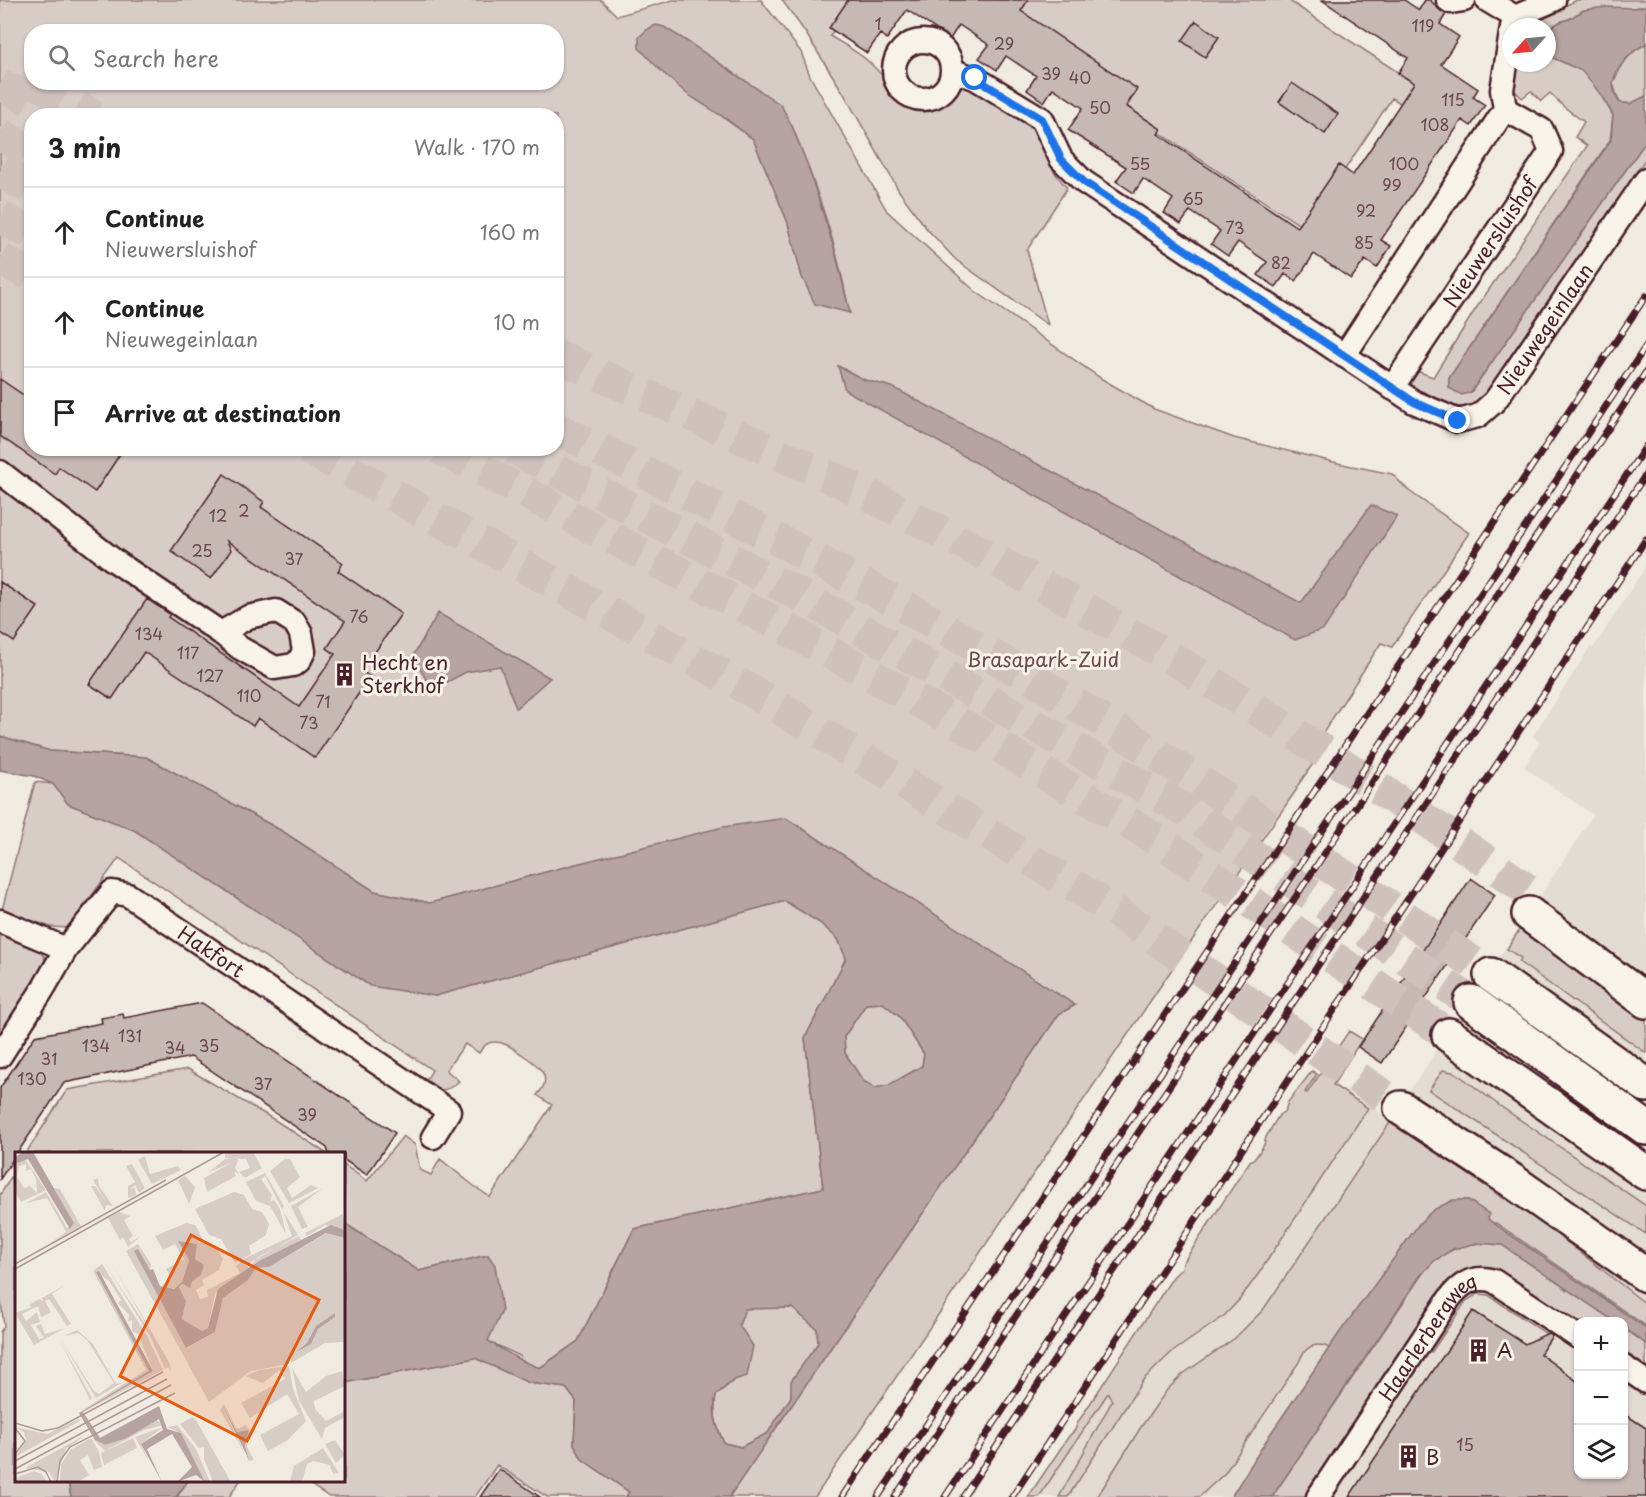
<!DOCTYPE html>
<html lang="en">
<head>
<meta charset="utf-8">
<style>
	body { margin:0; font-family:"Playpen Sans",sans-serif; background:#f6f6f6; color:#222 }
	.controls { position:absolute; right:18px; bottom:18px; display:grid; overflow:hidden; border-radius:12px; box-shadow:0 2px 4px #0004 }
	.controls button { width:54px; height:54px; display:grid; place-items:center; padding:0; border:0; border-bottom:2px solid #e0e0e0; background:#fff; color:#222; font:30px sans-serif }
	.compass { position:absolute; left:1502px; top:18px; width:54px; height:54px; border-radius:50%; background:#fff; box-shadow:0 2px 4px #0004; rotate:243deg }
	.stop { position:absolute; width:18px; height:18px; margin:-14px; border:4px solid #1a73e8; border-radius:50%; background:#fff }
	.stop.end { background:#1a73e8; border-color:#fff; box-shadow:0 2px 6px #0008 }
	.list { margin:0; padding:0; list-style:none }
	h2 { display:flex; justify-content:space-between; align-items:center; height:78px; margin:0; padding:0 24px; font-size:26px }
	h2 small { font-size:20px; font-weight:400; color:#767676 }
	.list li { display:grid; grid-template-columns:39px 1fr auto; gap:18px; align-items:center; box-sizing:border-box; height:90px; padding:0 24px; border-top:2px solid #e0e0e0 }
	.list b { display:block; font-size:22px; white-space:nowrap }
	.list p { margin:0; font-size:20px; white-space:nowrap; color:#767676 }
	.list em { font-size:20px; font-style:normal; color:#767676 }
	.icon { flex:none; width:33px; height:33px; fill:none; stroke:currentColor; stroke-width:2; stroke-linecap:round; stroke-linejoin:round }
	.map { position:relative; flex:none; width:1646px; height:1497px; overflow:hidden }
	.search { position:absolute; background:#fff; box-shadow:0 2px 4px #0004; left:24px; top:24px; width:540px; height:66px; display:flex; align-items:center; gap:15px; box-sizing:border-box; padding:0 21px; border-radius:24px; color:#767676; font-size:22px }
	.panel { position:absolute; background:#fff; box-shadow:0 2px 4px #0004; left:24px; top:108px; width:540px; height:348px; border-radius:24px }
	.map>svg:first-child { display:block }
	.built { fill:#e3dcd2; fill-rule:evenodd }
	.green { fill:#d8cdc6; stroke:#917678; stroke-width:1.5; fill-rule:evenodd }
	.water { fill:#b7a4a2; stroke:#8b6f72; stroke-width:1.5; fill-rule:evenodd }
	.building { fill:#c6b8b3; stroke:#4a1f2b; stroke-width:1.5 }
	.lines { fill:none; stroke-linecap:round; stroke-linejoin:round }
	.motorway-tunnel { stroke:#cfc2bc; stroke-width:33; stroke-dasharray:33 16; stroke-linecap:butt }
	.minor-casing { stroke:#4a1f2b; stroke-width:27 }
	.motorway-casing { stroke:#4a1f2b; stroke-width:38 }
	.minor { stroke:#f7f3e8; stroke-width:22 }
	.motorway { stroke:#f7f3e8; stroke-width:33 }
	.rail-casing { stroke:#4a1f2b; stroke-width:7 }
	.rail { stroke:#f7f3e8; stroke-width:4.5; stroke-dasharray:14; stroke-linecap:butt }
	.route { stroke:#1a73e8; stroke-width:8 }
	.labels { text-anchor:middle; dominant-baseline:central; stroke-width:6; stroke-linejoin:round; paint-order:stroke }
	.number-label { font-size:16px; fill:#69454d }
	.street-label { font-size:20px; fill:#4a1f2b; stroke:#f7f3e8 }
	.park-label { font-size:20px; fill:#6e4a52; stroke:#f7f3e8 }
	.poi-label { font-size:20px; fill:#4a1f2b; stroke:#f7f3e8; text-anchor:start }
	.inset-road { fill:none; stroke:#ae9998; stroke-width:1.5 }
	.view { fill:#e8590c; fill-opacity:0.15; stroke:#e8590c; stroke-width:3 }
	.inset-edge { fill:none; stroke:#4a1f2b; stroke-width:3 }
</style>
</head>
<body>
<div class="map">
<svg width="1646" height="1497" viewBox="0 0 1646 1497">
	<rect width="100%" height="100%" fill="#f0ebe0"/>
	<filter id="ink" filterUnits="userSpaceOnUse"><feTurbulence type="fractalNoise" baseFrequency=".0167" numOctaves="2"/><feDisplacementMap in="SourceGraphic" scale="12" xChannelSelector="R" yChannelSelector="G"/><feConvolveMatrix kernelMatrix="1 2 1 2 8 2 1 2 1" color-interpolation-filters="sRGB"/></filter>
	<g filter="url(#ink)">
		<path class="built" d="M1646,566V1497H1039L1273,1142L1370,1106L1390,1120L1550,881L1593,815L1524,767L1540,742L1533,736L1590,647L1593,648ZM1578,1322H1624V1474H1578Z"/>
		<path class="green" d="M0,0H601L617,16L673,0H761L801,52L810,76L887,211L975,291L1102,379L1154,409L1234,438L1342,464L1392,474L1409,491L1469,533L1392,647L1381,643L1323,733L1331,738L1296,788L1297,789L1168,975L815,1497H729L1059,1014L1074,1006L786,818L576,864L430,903L374,891L282,831L146,757L50,751L0,736ZM32,32H556V82H32ZM32,116H556V448H32ZM725,119L792,126C816,186 839,249 849,313L802,277L788,223L760,154L753,139Z
			M782,0H853L830,36C843,44 858,52 869,62C902,92 910,129 956,85H974L1035,122L1051,160L1054,172L1067,188L1027,250L1048,325L956,260L927,229L899,191L844,94L805,32Z
			M996,0H1288L1419,86L1405,106L1392,98L1326,198L1321,239L1125,110L1136,92Z
			M1577,0H1646V6L1634,8L1584,10L1569,19L1560,22L1547,29V27H1529L1531,22Z
			M1646,44V96L1630,104L1619,102L1613,83C1621,66 1629,51 1646,44Z
			M1547,55L1582,71L1599,92L1613,115L1610,140L1449,378V388L1471,392L1646,141V158L1489,395C1459,417 1443,405 1413,390L1411,380L1414,370L1433,377L1475,310L1587,146L1575,137L1584,122L1564,107L1550,93L1541,101L1531,91L1522,98L1513,89L1519,63H1547Z
			M35,782L53,784L68,804L134,830L435,996L785,901L820,923L838,939L846,958L805,1038L823,1188L634,1229L578,1341L539,1368L520,1360V1356L488,1341V1255L419,1271L344,1223V1165L367,1181L403,1136L415,1145L420,1170L431,1175L440,1159L474,1186L490,1197L552,1105L537,1095C555,1077 538,1065 523,1055C514,1049 504,1041 493,1042C486,1042 482,1048 479,1053L465,1044L446,1070L459,1081C447,1092 438,1093 424,1084L432,1070L119,858L68,928L51,927L2,910Z
			M1523,924L1646,1011V1053L1519,962L1521,958L1507,949Z
			M0,931L36,946L45,958V974L0,1040Z
			M883,1003L900,1017L924,1054L922,1066L889,1086L875,1088L863,1081L845,1053L844,1037L866,1004Z
			M1349,1031L1362,1039L1333,1085L1368,1108L1259,1273L1240,1299L1224,1316L1171,1353L1143,1380L1068,1497H1059L1112,1401L1108,1393L1039,1497H1028L1069,1436L1075,1430L1078,1422L1173,1277L1182,1268L1183,1263L1250,1161L1256,1157L1264,1145L1266,1137L1279,1115L1285,1111L1288,1102L1312,1071L1317,1074L1305,1092L1307,1093Z
			M188,1069L278,1122L326,1153H26L67,1090Z
			M1443,1070L1456,1073L1500,1106L1646,1206V1234L1429,1090Z
			M1391,1121L1504,1199L1507,1195L1646,1304V1326L1496,1223H1493L1488,1219L1489,1214L1468,1200C1448,1200 1434,1208 1420,1223L1330,1348C1315,1341 1304,1347 1299,1362L1225,1473L1199,1497H1097L1141,1427L1167,1390L1183,1374L1235,1338L1263,1310Z
			M16,1169V1480L68,1481L71,1497H0V1332L4,1326L0,1295V1195Z
			M1488,1243L1502,1245L1614,1321L1578,1322V1326L1475,1270L1307,1497H1272L1427,1267C1445,1250 1464,1243 1488,1243Z
			M1486,1288L1549,1328L1545,1333L1488,1295L1478,1294L1466,1301L1431,1353L1427,1350L1465,1293Z
			M745,1308H792L817,1329L818,1343L792,1381L791,1397L768,1433L741,1447L724,1443C716,1426 713,1414 716,1395L734,1380L739,1325Z
			M1624,1328L1646,1344V1371L1624,1356Z
			M475,1358L529,1383L566,1388L576,1401L574,1444L582,1459L629,1492L626,1497H547L497,1465L475,1497H329L305,1481L344,1480V1383Z
			M188,1480H240V1481L229,1497H177Z"/>
		<path class="water" d="M1646,6V44C1632,50 1615,68 1613,83C1613,90 1616,97 1619,102L1630,104L1646,96V141L1471,392L1462,395L1449,388V378L1611,140L1613,115L1599,92L1582,71L1547,55V29L1560,22L1569,19L1584,10L1606,7L1634,8Z
			M656,25L664,27L688,42L781,105L792,126L808,166L835,251L850,313L815,304L802,277L788,223L753,139L725,118L687,94L662,72L639,48V37L648,29Z
			M838,366L865,380L892,387L1301,603L1371,505L1397,516L1324,629L1295,640L845,390Z
			M438,613L550,678L516,708L500,666L466,672L432,690L413,656Z
			M0,736L50,751L146,757L282,831L374,891L430,903L576,864L723,827L786,818L1075,1005L1059,1014L729,1497H626L629,1492L582,1459L574,1444L576,1401L566,1388L529,1383L475,1358L344,1383V1223L419,1271L488,1255L495,1265L502,1311L488,1341L520,1360L540,1368L578,1341L634,1229L823,1188L805,1038L846,958L838,939L820,923L785,901L435,996L370,986L134,830L68,804L53,784L34,776L0,770ZM883,1003L900,1017L924,1054L922,1066L889,1085L875,1088L863,1081L845,1053L844,1037L866,1004ZM792,1308L817,1329L818,1343L791,1381V1397L768,1433L741,1447L724,1443C716,1427 712,1413 716,1395L734,1380L747,1376L753,1346L739,1325L745,1309Z
			M1453,1200H1468L1489,1214L1488,1219L1493,1223L1646,1328V1344L1624,1328V1322L1614,1321L1502,1245L1477,1243L1453,1249L1434,1261L1420,1276L1272,1497H1231L1269,1436L1340,1332L1419,1224L1433,1210Z
			M68,1481V1480L188,1481L176,1497H71Z"/>
		<path class="building" d="M848,0H1028L1021,11L1137,89L1126,106L1161,129L1158,134L1297,227L1339,165L1353,175L1414,83L1398,73L1408,58L1322,0H1404L1419,10L1425,0H1430L1441,11L1446,14L1440,24L1459,37L1441,64L1478,89L1473,97L1485,105L1471,126L1462,120L1381,240L1391,246L1377,268L1365,260L1351,279L1314,254L1296,281L1285,274L1276,287L1258,275L1267,262L1238,242L1228,256L1211,244L1220,231L1190,211L1181,224L1164,213L1173,199L1143,179L1134,193L1116,181L1126,167L1068,130L1083,108L1053,88L1044,102L1027,90L1036,76L1006,56L997,70L979,58L989,45L959,25L950,39L907,10L887,39L880,34L867,53L829,28Z
			M1196,21L1219,37L1205,57L1182,41Z
			M1292,83L1338,114L1325,134L1279,102Z
			M0,379L32,401V448H124L95,492L59,467L55,474L0,436Z
			M224,474L264,502L261,507L343,563L338,571L401,614L362,671L370,677L315,758L258,718L253,726L144,652L112,699L89,684L147,599L170,614L168,617L299,707L335,654L327,648L345,621L227,541L231,550L211,579L171,551Z
			M0,582L38,607L14,642L0,632Z
			M1471,878L1495,895L1382,1063L1358,1047Z
			M202,1003L395,1133L367,1175L344,1160V1154H329L327,1148L191,1057L64,1083L0,1179V1088L35,1036L102,1023L101,1018L123,1014L124,1018Z
			M1473,1311L1525,1344L1548,1333L1552,1336L1540,1354L1578,1382V1474H1623V1413L1646,1428V1497H1349Z
			M499,1469L540,1497H480Z"/>
		<g class="lines">
			<path class="motorway-tunnel" d="M35,82L95,116
				M0,84L53,113
				M0,134L32,153
				M0,171L32,189
				M0,217L32,234
				M0,259L32,276
				M556,355C656,401 757,443 856,489C915,518 974,548 1032,580C1209,674 1376,783 1540,899
				M556,428C703,501 849,574 991,655C1163,753 1327,864 1491,975
				M307,448L748,689L1117,912L1401,1108
				M439,448L783,627L966,727L1164,844L1449,1035
				M513,448L800,595L1187,811L1471,1002"/>
			<defs>
				<g id="minor">
					<path d="M1448,0L1451,2L1464,0"/>
					<path d="M1487,0L1515,17L1512,27"/>
					<path d="M1515,17L1554,0"/>
					<circle cx="923" cy="70" r="29"/>
					<path id="s1" d="M953,71L975,78L1042,119L1061,159L1084,182L1414,402L1458,421L1478,416L1495,401L1646,180"/>
					<path d="M1344,356L1505,109L1502,90L1511,33"/>
					<path id="s2" d="M1392,388L1551,151L1542,130L1505,109"/>
					<path d="M0,472L112,559L221,633L240,648L275,668L293,665L299,661L304,651L301,634L295,623L276,611L248,617L221,633"/>
					<path d="M0,921L66,949"/>
					<path id="s3" d="M0,1056L43,989L66,949L112,892L128,895L449,1111L433,1137"/>
					<path d="M1624,1367L1646,1382"/>
					<path id="s4" d="M1318,1497L1449,1299C1461,1283 1474,1275 1494,1281L1578,1337"/>
				</g>
				<path id="motorway" d="M1529,914L1646,1001
					M1491,975L1646,1085
					M1471,1002L1646,1128
					M1449,1035L1646,1173
					M1401,1108L1511,1180L1646,1275"/>
			</defs>
			<use href="#minor" class="minor-casing"/>
			<use href="#motorway" class="motorway-casing"/>
			<use href="#minor" class="minor"/>
			<use href="#motorway" class="motorway"/>
			<defs>
				<path id="rail" d="M842,1497L1646,296
					M878,1497L1646,346
					M895,1497L1646,372
					M945,1497L1646,446
					M963,1497L1646,474
					M1012,1497L1646,539"/>
			</defs>
			<use href="#rail" class="rail-casing"/>
			<use href="#rail" class="rail"/>
		</g>
	</g>
	<g class="lines" filter="url(#ink)">
		<path class="route" d="M975,78L1042,119L1061,159L1084,182L1414,402L1458,421"/>
	</g>
	<defs>
		<symbol id="building-bare" viewBox="-9 -9 18 18"><path d="M-4-6H4V6H1V3H-1V6H-4ZM-2.5-4.3h1.7v1.8h-1.7ZM.8-4.3h1.7v1.8H.8ZM-2.5-1h1.7V.8h-1.7ZM.8-1h1.7V.8H.8Z" fill="#4a1f2b" stroke="#f7f3e8" stroke-width="2.5" paint-order="stroke"/></symbol>
	</defs>
	<g fill-rule="evenodd">
		<use href="#building-bare" x="328" y="658" width="33" height="33"/>
		<use href="#building-bare" x="1462" y="1334" width="33" height="33"/>
		<use href="#building-bare" x="1392" y="1440" width="33" height="33"/>
	</g>
	<g class="labels">
		<g class="number-label">
			<text x="878" y="23">1</text>
			<text x="1423" y="25">119</text>
			<text x="1004" y="43">29</text>
			<text x="1051" y="73">39</text>
			<text x="1080" y="77">40</text>
			<text x="1453" y="99">115</text>
			<text x="1100" y="107">50</text>
			<text x="1435" y="124">108</text>
			<text x="1140" y="163">55</text>
			<text x="1404" y="163">100</text>
			<text x="1392" y="184">99</text>
			<text x="1193" y="198">65</text>
			<text x="1366" y="210">92</text>
			<text x="1235" y="227">73</text>
			<text x="1364" y="242">85</text>
			<text x="1281" y="262">82</text>
			<text x="244" y="510">2</text>
			<text x="218" y="515">12</text>
			<text x="202" y="550">25</text>
			<text x="294" y="558">37</text>
			<text x="359" y="616">76</text>
			<text x="149" y="633">134</text>
			<text x="188" y="652">117</text>
			<text x="210" y="675">127</text>
			<text x="249" y="695">110</text>
			<text x="323" y="701">71</text>
			<text x="309" y="722">73</text>
			<text x="130" y="1035">131</text>
			<text x="96" y="1045">134</text>
			<text x="209" y="1045">35</text>
			<text x="175" y="1047">34</text>
			<text x="49" y="1058">31</text>
			<text x="32" y="1078">130</text>
			<text x="263" y="1083">37</text>
			<text x="307" y="1114">39</text>
			<text x="1465" y="1444">15</text>
		</g>
		<g class="street-label">
			<text stroke="none"><textPath href="#s2" startOffset="176">Nieuwersluishof</textPath></text>
			<text stroke="none"><textPath href="#s1" startOffset="754">Nieuwegeinlaan</textPath></text>
			<text stroke="none"><textPath href="#s3" startOffset="316">Hakfort</textPath></text>
			<text stroke="none"><textPath href="#s4" startOffset="195">Haarlerbergweg</textPath></text>
		</g>
		<g class="park-label">
			<text x="1043" y="659">Brasapark-Zuid</text>
		</g>
		<g class="poi-label">
			<text x="362" y="662">Hecht en<tspan x="362" dy="23">Sterkhof</tspan></text>
			<text x="1497" y="1350">A</text>
			<text x="1426" y="1457">B</text>
		</g>
	</g>
	<g transform="translate(15 1152)">
		<rect width="330" height="330" fill="#f0ebe0"/>
		<path d="M210,0H238L247,16L230,26L224,20L235,16L231,7L210,6ZM130,4L135,22L163,14L166,18L137,32L123,8ZM224,6L220,16L224,22L219,19L221,24L192,40L189,26L216,11L194,20L210,7ZM10,7L31,38L6,50L0,39V12ZM11,12V19L16,17L21,27L22,41L15,34L9,36L2,25L4,14ZM270,7H275L285,25L272,36L277,46L296,33L303,36L274,51L255,19ZM117,12L130,36L124,41L120,33L116,37L120,36L121,43L113,46V34L120,30L111,14ZM250,21L269,54L267,57L250,24L246,27L257,43L255,50L259,48L265,57L271,82L255,54L241,49L231,30ZM170,24L180,35L174,52L163,28ZM83,26L84,34L98,54L91,53L90,59L76,34H80L91,50L78,28ZM39,36L45,37L66,74L34,92L51,80L45,69L32,46L11,51L31,40L52,76L59,71ZM308,36L283,55L293,75L287,77L276,54ZM219,40L229,43L237,57L247,60L254,72L251,83L234,94L236,102L220,111L206,87L194,83L180,57ZM268,59L283,83L233,112L228,107L277,84ZM104,60L115,64L109,68L118,84L114,87L116,90L126,84L113,95L108,85L105,88L93,66ZM328,62L330,78L310,73L292,84L290,81ZM171,71L180,73L190,91L201,95L208,107L204,118L187,128L189,133L181,138L185,147L193,145L192,138L225,121L221,114L226,109L235,117L200,142L193,176L187,179L167,167L171,149L164,135L186,123L189,113L174,108L167,130L161,136L149,137L147,133L157,127L151,117L169,107L160,92L148,98L140,84ZM312,81L330,86V190L310,191L276,211V200L274,212L236,219L194,250L111,99L123,92L136,112L135,119L123,98L148,149L160,155L155,160L150,156L172,196L200,180L208,146L233,128L241,116L254,115ZM284,84L286,88L235,114L243,105ZM95,108L154,210L156,219L153,215L150,217L135,184L92,115L136,181ZM87,112L132,184L148,218L70,259L138,219L123,182L117,179V168L113,170L114,163L103,151L106,148L94,129L82,120L134,218L132,222L64,260L131,218L78,119ZM50,133L37,142L56,172L52,174L34,147L30,149L36,160L31,163L26,165L23,154L7,162L11,169L22,160L25,170L16,173L24,187L29,186L21,174L26,172L30,182L50,176L19,193L0,161L17,155L14,153L24,147L28,149L27,146ZM62,178L78,192L101,232L108,230L81,246L45,186L79,239L84,242L99,231L72,188L63,181L49,184ZM44,187L77,246L72,252L75,248ZM274,214L278,237L291,269L273,288L253,299L245,283L284,262L272,242L235,266L226,251L270,227L264,218L248,231L230,224L244,218ZM277,216L291,240L311,224L327,219L330,234L299,249L300,257L311,269L330,259V265L310,276L307,287L284,249ZM209,252L222,277L230,273L235,278L232,295L239,308L234,309L205,258ZM208,256L222,280L234,278L230,294L233,308ZM177,265L181,268L216,330H198L189,307V295L184,296L165,272ZM64,267L65,269L0,305L11,288L9,280L0,275L32,282ZM140,267L148,273L129,278L90,299L78,287L90,293L110,287ZM162,273L181,297L195,330H190L166,281L152,275ZM148,275L126,292L134,310L120,285ZM72,282L51,297L40,330L34,320L10,316ZM76,286L84,300L87,315L79,318L73,303L65,308L74,323L63,330H45L46,313L55,298ZM118,286L122,296L89,313L86,301ZM320,288L330,303L321,311L310,292ZM308,296L324,321L318,322L315,313L298,309L292,312L287,330H275L279,314ZM19,319L27,322L32,330H0V326Z" fill="#d8cdc6" fill-rule="evenodd"/>
		<path d="M8,0H18L59,71L55,77L13,7L0,12V5ZM316,73L330,78V86L311,81L254,115L241,116L233,128L208,146L200,180L171,196L119,99L123,97L135,118L138,117L145,134L159,137L167,130L174,108L163,89L182,92L180,107L189,113L186,123L177,129L175,136L168,132L164,135L171,149L167,167L187,179L193,176L203,137L244,109ZM84,119L138,219L68,260L85,286L144,254L152,277L166,281L190,330L181,323L162,330L177,315L157,282L132,297L147,330L126,292L148,278L144,267L110,287L90,293L80,288L64,261L134,219L81,120ZM320,161V165L303,177L296,192L281,200L292,191L301,174ZM208,255L222,280L234,278L230,294L234,308Z" fill="#b7a4a2"/>
		<path class="inset-road" d="M0,112L151,28M0,117L209,0M0,271L27,279L43,276L148,220M0,276L10,289L0,302M0,309L152,227M0,317L156,233M0,322L23,315L31,320L36,330M42,330L45,309L55,295L160,241"/>
		<path class="view" d="M176,83L304,148L232,289L105,224Z"/>
		<rect width="330" height="330" class="inset-edge"/>
	</g>
</svg>
<div class="controls">
<button>+</button>
<button>−</button>
<button><svg class="icon" aria-label="layers" viewBox="0 0 24 24"><path d="M12 4l9 5-9 5-9-5zM3 14l9 5 9-5"/></svg></button>
</div>
<svg class="compass" viewBox="-18 -18 36 36"><path d="M0-13l5 13h-10z" fill="#e53935"/><path d="M0 13l5-13h-10z" fill="#767676"/></svg>
<div class="stop" style="left:975px;top:78px"></div>
<div class="stop end" style="left:1458px;top:421px"></div>
<div class="search"><svg class="icon" aria-label="search" viewBox="0 0 24 24"><circle cx="10" cy="10" r="6"/><path d="M15 15l6 6"/></svg>Search here</div>
<section class="panel">
<h2>3 min<small>Walk · 170 m</small></h2>
<ul class="list">
<li><svg class="icon" aria-label="ahead" viewBox="0 0 24 24"><path d="M12 20V5M6 11l6-6 6 6"/></svg><div><b>Continue</b><p>Nieuwersluishof</p></div><em>160 m</em></li>
<li><svg class="icon" aria-label="ahead" viewBox="0 0 24 24"><path d="M12 20V5M6 11l6-6 6 6"/></svg><div><b>Continue</b><p>Nieuwegeinlaan</p></div><em>10 m</em></li>
<li><svg class="icon" aria-label="arrive" viewBox="0 0 24 24"><path d="M6 21V4h12l-3 4 3 4H6"/></svg><div><b>Arrive at destination</b></div></li>
</ul>
</section>
</div>
</body>
</html>
